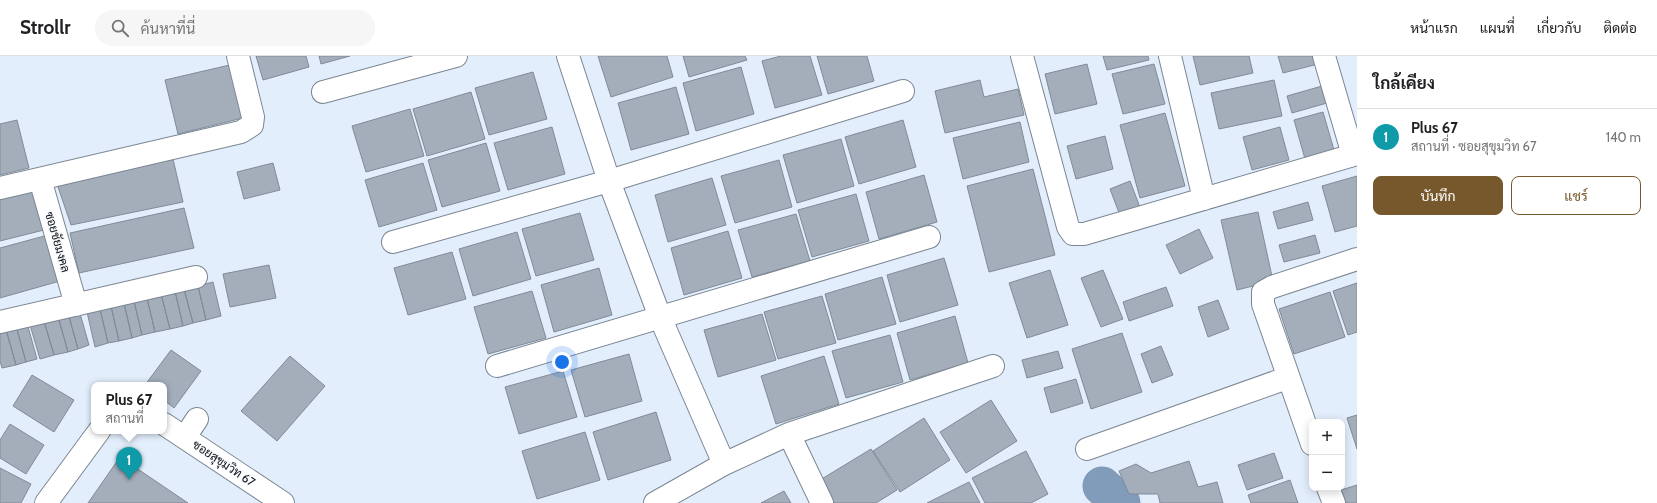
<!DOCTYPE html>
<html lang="th">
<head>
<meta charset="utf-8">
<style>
	body { margin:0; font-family:Cabin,Sarabun,sans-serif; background:#f6f6f6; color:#202124 }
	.controls { position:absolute; right:12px; bottom:12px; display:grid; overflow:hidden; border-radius:8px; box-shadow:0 2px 10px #0003 }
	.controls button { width:36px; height:36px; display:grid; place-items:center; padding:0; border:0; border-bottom:1px solid #e0e0e0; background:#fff; color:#202124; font:20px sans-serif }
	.you { position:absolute; left:562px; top:306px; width:14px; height:14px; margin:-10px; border:3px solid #fff; border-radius:50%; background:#1a73e8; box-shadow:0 0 0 6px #1a73e833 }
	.badge { display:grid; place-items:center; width:26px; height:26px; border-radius:50%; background:#77582d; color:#fff; font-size:13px; font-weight:700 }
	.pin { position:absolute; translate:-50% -33px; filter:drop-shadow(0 1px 2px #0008) }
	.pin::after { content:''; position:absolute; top:21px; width:14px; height:12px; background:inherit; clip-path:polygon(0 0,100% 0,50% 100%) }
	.popup { position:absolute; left:91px; top:326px; width:76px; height:52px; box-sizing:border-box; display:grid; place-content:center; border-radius:8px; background:#fff; filter:drop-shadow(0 1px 3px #0005); font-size:13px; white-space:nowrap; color:#757577 }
	.popup b { font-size:15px; color:#202124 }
	.popup::after { content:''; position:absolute; left:50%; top:100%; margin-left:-8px; border:8px solid transparent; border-top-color:#fff }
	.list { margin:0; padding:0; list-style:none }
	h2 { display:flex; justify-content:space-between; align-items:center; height:52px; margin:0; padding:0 16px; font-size:17px }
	h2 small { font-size:13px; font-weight:400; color:#757577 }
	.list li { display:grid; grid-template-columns:26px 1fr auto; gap:12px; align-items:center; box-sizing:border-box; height:56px; padding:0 16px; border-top:1px solid #e0e0e0 }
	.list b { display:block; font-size:15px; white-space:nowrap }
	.list p { margin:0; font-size:13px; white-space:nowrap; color:#757577 }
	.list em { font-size:13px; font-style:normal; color:#757577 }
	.actions { display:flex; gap:8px; padding:12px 16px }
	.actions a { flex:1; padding:9px 0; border:1px solid #77582d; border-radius:8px; text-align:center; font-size:14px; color:#77582d }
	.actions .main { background:#77582d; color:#fff }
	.icon { flex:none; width:22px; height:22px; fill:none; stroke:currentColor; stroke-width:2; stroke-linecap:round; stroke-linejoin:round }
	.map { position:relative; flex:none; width:1357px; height:447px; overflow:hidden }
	header { display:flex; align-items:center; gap:24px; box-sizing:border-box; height:56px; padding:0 20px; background:#fff; border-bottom:1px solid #e0e0e0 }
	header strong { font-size:19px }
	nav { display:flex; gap:22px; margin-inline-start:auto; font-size:14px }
	.search { width:280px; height:36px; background:#f6f6f6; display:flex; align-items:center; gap:10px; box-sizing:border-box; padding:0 14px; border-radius:22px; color:#757577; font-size:15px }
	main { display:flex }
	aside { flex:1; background:#fff }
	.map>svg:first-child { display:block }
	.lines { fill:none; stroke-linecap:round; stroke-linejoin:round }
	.river { stroke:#819bba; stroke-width:39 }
	.building { fill:#a4aebb; stroke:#818b97 }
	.minor-casing { stroke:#7b8692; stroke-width:24 }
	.minor { stroke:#fff; stroke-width:22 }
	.labels { text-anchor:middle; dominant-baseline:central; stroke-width:3; stroke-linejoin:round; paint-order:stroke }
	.street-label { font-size:12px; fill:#12161b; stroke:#f8fafd }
</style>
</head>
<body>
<header>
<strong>Strollr</strong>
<div class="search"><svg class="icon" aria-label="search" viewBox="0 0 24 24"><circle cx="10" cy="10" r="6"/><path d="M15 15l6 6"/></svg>ค้นหาที่นี่</div>
<nav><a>หน้าแรก</a><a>แผนที่</a><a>เกี่ยวกับ</a><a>ติดต่อ</a></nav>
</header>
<main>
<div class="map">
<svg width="1357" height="447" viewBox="0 0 1357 447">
	<rect width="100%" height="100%" fill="#e3eefc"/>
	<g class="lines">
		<path class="river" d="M1102,430L1121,447"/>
	</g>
	<path class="building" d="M256,0H306L309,11L263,24Z
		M319,0H350L321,8Z
		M598,0H667L673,21L611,41Z
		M683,0H745L747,4L689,21Z
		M781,0H810L822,39L775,52L762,5Z
		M817,0H867L874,25L828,38Z
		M1103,0H1148L1149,4L1107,14Z
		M1193,0H1249L1253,17L1200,29Z
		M1278,0H1316L1318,8L1283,17Z
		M234,8L247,61L178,78L165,24Z
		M1087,8L1097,48L1055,58L1045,18Z
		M1154,8L1165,48L1123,58L1112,18Z
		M741,11L754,58L696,75L683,27Z
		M533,16L547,63L489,79L475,32Z
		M980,24L984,41L1018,33L1024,59L945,77L935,35Z
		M1274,24L1282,60L1219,73L1211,37Z
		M1322,30L1327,47L1292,57L1287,40Z
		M676,31L689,78L631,94L618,47Z
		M471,36L485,83L427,100L413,53Z
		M410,53L424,100L366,116L352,70Z
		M1323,56L1334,94L1305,103L1294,64Z
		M1165,57L1185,130L1140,142L1120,69Z
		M17,64L29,112L0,119V68Z
		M903,64L916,111L859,128L845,81Z
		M1020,66L1029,106L963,123L953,82Z
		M552,71L565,118L508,134L494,87Z
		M1280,71L1289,104L1252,114L1243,81Z
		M1105,80L1113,113L1076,123L1067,90Z
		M841,83L854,130L797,147L783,99Z
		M486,87L500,135L442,151L428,104Z
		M173,103L183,146L71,169L57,128Z
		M779,104L792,151L735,167L721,120Z
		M273,107L280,134L244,143L237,116Z
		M423,107L437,154L379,171L365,124Z
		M1033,113L1055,199L989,216L967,130Z
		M924,119L937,166L879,183L866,136Z
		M1357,120V170L1335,176L1322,130Z
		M712,122L726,169L668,186L655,139Z
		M1130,125L1141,154L1121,162L1110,133Z
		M37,132L48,173L0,185V141Z
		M856,138L869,185L812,201L798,154Z
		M1308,146L1313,164L1278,173L1273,156Z
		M184,152L194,192L79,217L70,177Z
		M1258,156L1273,225L1237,234L1221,164Z
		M580,157L594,204L536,220L522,173Z
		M796,158L810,205L752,221L738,174Z
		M1199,173L1213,202L1180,218L1166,189Z
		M728,175L742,222L684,239L671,192Z
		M517,176L531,223L473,240L459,193Z
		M48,179L60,225L0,242V192Z
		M1315,179L1320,197L1284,206L1279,189Z
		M452,196L466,243L408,259L394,212Z
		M944,202L958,249L900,266L887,219Z
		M269,209L276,242L230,251L223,218Z
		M599,212L612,259L554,276L541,229Z
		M1050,214L1068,269L1027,282L1009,227Z
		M1103,214L1123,263L1101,271L1081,222Z
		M882,221L896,268L838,284L825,238Z
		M213,226L221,260L206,264L198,230Z
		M1357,227V276L1348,279L1333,235Z
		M198,230L206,264L193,267L184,233Z
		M1166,231L1173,250L1129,265L1123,246Z
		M184,233L193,267L183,270L175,235Z
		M175,235L183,270L170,273L161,238Z
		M532,235L546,282L488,298L474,251Z
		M1330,236L1345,281L1294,298L1279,253Z
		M161,238L170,273L155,276L147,242Z
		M822,240L836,287L778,303L764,256Z
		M147,242L155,276L142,279L134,245Z
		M1218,244L1229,273L1208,281L1198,251Z
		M134,245L142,279L132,282L124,247Z
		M124,247L132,282L119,285L111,250Z
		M111,250L119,285L108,287L100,253Z
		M100,253L108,287L95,291L87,256Z
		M79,254L89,289L78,293L68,257Z
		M68,257L78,293L68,296L58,260Z
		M762,258L776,304L718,321L704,274Z
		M955,260L968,307L910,324L897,277Z
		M58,261L68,296L54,299L44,265Z
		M44,265L54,299L40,303L30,269Z
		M27,267L37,303L26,306L16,270Z
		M16,270L26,306L16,309L6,273Z
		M6,274L16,309L2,312L0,305V276Z
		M1122,277L1142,336L1091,353L1072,293Z
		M890,279L903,326L846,342L832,295Z
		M1161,290L1173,319L1152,327L1141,298Z
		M171,294L201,315L174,352L164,344V329H145Z
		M1058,295L1063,312L1027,322L1022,304Z
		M629,298L642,345L585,361L571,314Z
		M290,300L325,330L277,385L241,355Z
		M824,300L839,348L776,368L761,320Z
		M563,315L577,361L519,378L505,331Z
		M32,319L74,344L54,376L13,350Z
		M1076,323L1083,347L1051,357L1044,332Z
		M991,344L1017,385L966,417L940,376Z
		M656,356L671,404L608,424L593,376Z
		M1357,359V393L1347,362Z
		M924,362L950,404L900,436L873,395Z
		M10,368L44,389L26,418L0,402V384Z
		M585,376L600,424L537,443L522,395Z
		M871,393L897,434L876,447H834L820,424Z
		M1026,395L1048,438L1031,447H985L972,422Z
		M1274,397L1283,422L1247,434L1238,409Z
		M120,401L188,447H88Z
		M1189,405L1198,431L1217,426L1223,447H1160L1158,438H1129L1119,415L1136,408L1151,417Z
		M0,412L31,428L21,447H0Z
		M1290,424L1298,447H1251L1248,439Z
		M969,426L980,447H927Z
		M1357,429V447H1346L1341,434Z
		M784,435L791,447H761Z"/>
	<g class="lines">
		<defs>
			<path id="minor" d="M568,0L609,125L660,261L724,408
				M1022,0L1068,171L1073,178H1084L1357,98
				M1170,0L1204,143
				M1324,0L1353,99
				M323,36L456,0
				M40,123L76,249
				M0,132L241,76L252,69L253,61L238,0
				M393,186L609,125L903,35
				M0,266L196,221
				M497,310L929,181
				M164,368L283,447
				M789,378L822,447
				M185,381L197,363
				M1312,388L1263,248V236L1272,231L1357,203
				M1087,393L1287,322
				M1328,432L1334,447
				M46,447L99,375
				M655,447L724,408L789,378L993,310"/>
		</defs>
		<use href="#minor" class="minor-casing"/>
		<use href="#minor" class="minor"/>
	</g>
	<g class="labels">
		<g class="street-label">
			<text transform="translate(58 186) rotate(74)">ซอยชัยมงคล</text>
			<text transform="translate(224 407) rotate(34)">ซอยสุขุมวิท 67</text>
		</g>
	</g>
</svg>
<div class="controls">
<button>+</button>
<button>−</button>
</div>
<div class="you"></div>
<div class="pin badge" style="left:129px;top:424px;background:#0f9aa8">1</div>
<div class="popup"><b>Plus 67</b>สถานที่</div>
</div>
<aside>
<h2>ใกล้เคียง<small></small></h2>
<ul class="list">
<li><span class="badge" style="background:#0f9aa8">1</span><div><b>Plus 67</b><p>สถานที่ · ซอยสุขุมวิท 67</p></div><em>140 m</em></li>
</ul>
<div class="actions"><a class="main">บันทึก</a><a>แชร์</a></div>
</aside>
</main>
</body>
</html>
